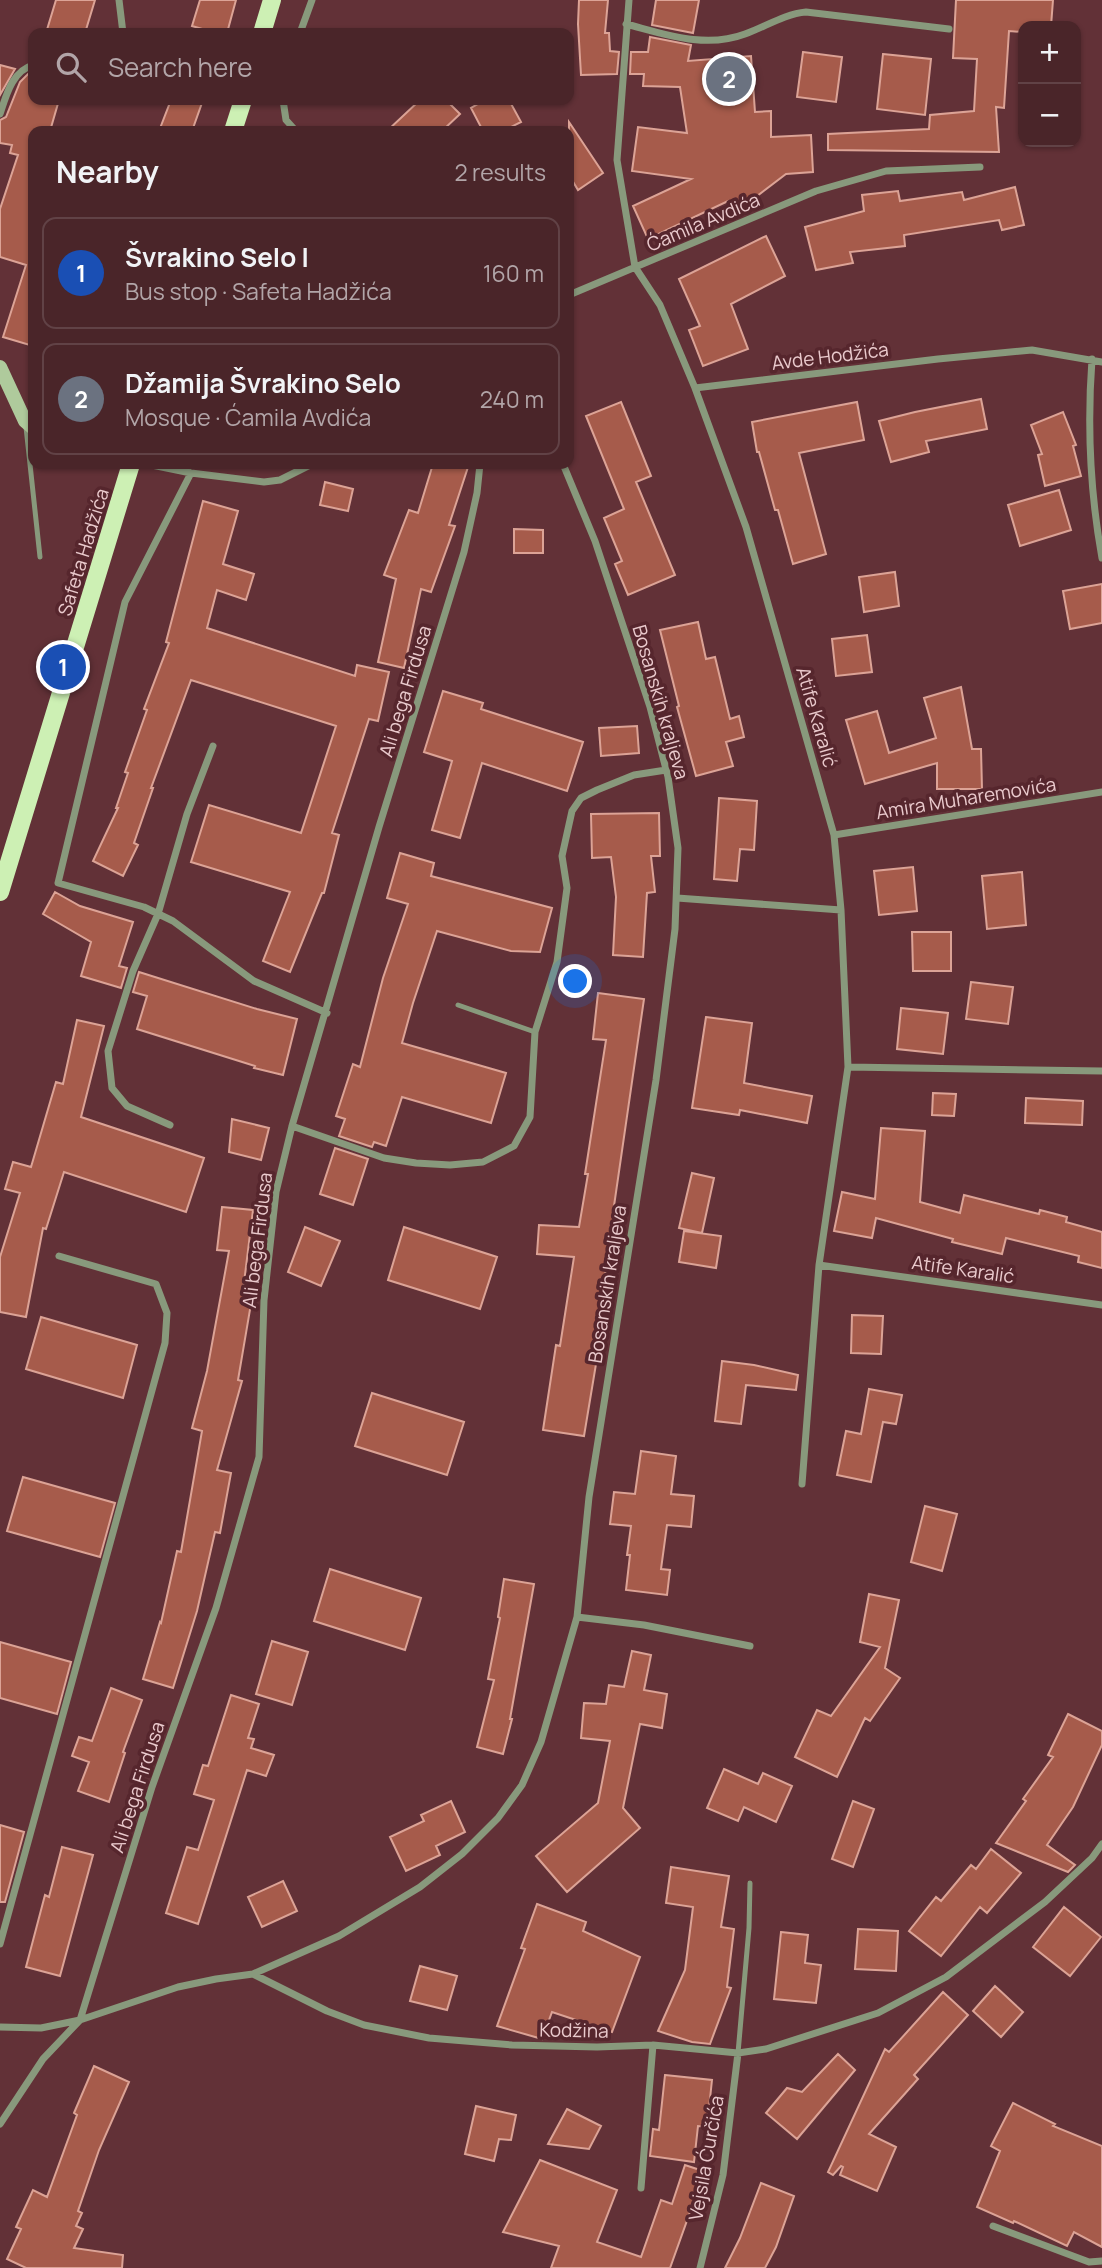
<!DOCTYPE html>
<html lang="en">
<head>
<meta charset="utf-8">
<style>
	body { margin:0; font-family:Manrope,sans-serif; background:#512d31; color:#f1f3f6 }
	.controls { position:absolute; right:21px; top:21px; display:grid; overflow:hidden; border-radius:14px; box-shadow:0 2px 5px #0004 }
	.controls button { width:63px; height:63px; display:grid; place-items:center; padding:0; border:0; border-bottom:2px solid #614246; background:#4a2529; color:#f1f3f6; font:35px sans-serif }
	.you { position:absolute; left:576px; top:982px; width:24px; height:24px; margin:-18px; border:5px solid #fff; border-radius:50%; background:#1a73e8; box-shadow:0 0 0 10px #1a73e833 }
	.badge { display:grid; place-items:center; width:46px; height:46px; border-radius:50%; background:#53cdca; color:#fff; font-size:23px; font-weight:700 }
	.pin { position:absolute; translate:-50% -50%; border:4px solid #fff; box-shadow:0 2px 7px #0006 }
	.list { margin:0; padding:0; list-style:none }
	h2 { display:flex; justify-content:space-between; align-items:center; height:91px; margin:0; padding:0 28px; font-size:30px }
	h2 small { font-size:23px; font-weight:400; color:#b2a5a8 }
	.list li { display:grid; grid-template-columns:46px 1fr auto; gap:21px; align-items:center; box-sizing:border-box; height:112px; margin:0 14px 14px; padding:0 14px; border:2px solid #614246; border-radius:14px }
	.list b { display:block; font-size:26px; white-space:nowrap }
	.list p { margin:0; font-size:23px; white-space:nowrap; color:#b2a5a8 }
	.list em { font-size:23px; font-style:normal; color:#b2a5a8 }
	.icon { flex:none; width:38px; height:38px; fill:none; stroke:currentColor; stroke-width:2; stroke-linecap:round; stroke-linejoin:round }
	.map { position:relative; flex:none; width:1102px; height:2268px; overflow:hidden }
	.search { position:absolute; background:#4a2529; box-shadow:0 2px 5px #0004; left:28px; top:28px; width:546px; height:77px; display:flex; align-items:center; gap:18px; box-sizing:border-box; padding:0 24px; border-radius:14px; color:#b2a5a8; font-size:26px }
	.panel { position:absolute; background:#4a2529; box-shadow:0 2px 5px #0004; left:28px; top:126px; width:546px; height:343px; border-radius:14px }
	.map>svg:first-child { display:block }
	.building { fill:#a65b4b; stroke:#dca396; stroke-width:2 }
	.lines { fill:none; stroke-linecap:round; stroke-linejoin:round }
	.lane { stroke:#88997c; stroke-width:5 }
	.street { stroke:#88997c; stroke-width:7 }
	.secondary { stroke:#afca9c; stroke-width:14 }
	.primary { stroke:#cdf0b4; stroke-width:18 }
	.labels { text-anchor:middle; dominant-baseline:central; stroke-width:7; stroke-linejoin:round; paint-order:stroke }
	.street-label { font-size:19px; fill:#eacacd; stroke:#56262d }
</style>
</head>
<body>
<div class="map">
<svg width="1102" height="2268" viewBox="0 0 1102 2268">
	<rect width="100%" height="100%" fill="#623137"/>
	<path class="building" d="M56,0H95L85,33H46Z
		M200,0H236L227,33H216L192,26Z
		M579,0H608L605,33H609L610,51L619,52L617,74L581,75L578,24Z
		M656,0H699L693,33L652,25Z
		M956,0H1053L1051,26H1023V32L1009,31L1004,108L996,107L999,152L828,150V134L929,129L930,115L974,111L977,59L953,58Z
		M650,37L691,45L688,61L751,56L755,112L771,111V137L811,135L813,172L786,174L736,212L728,201L648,239L633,206L691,179L632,171L638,127L687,133L680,87L643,86L644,74H630L631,52H648Z
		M803,52L842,57L836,102L797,97Z
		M883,54L931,59L925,115L877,109Z
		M0,65L15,69L0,95Z
		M29,73L33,74V100H59L50,131H33V346L3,337L26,265L0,257V209L18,155L10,153L12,145L0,143V120L6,117L20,82Z
		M171,100H203L192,131H159Z
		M420,100H446L460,114L442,131H387Z
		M485,100H509L521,122L503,131H483L471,108Z
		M569,122L603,173L578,190L569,175Z
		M1015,187L1024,225L1002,230L999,220L904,235L905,246L850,252L853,263L816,270L805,227L864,211L862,195L898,191L900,201L962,192L964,200Z
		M766,236L785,276L731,304L748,349L703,366L689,330L700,326L679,279Z
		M981,399L987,429L926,441L929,452L891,462L879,421L915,412Z
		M621,402L651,476L636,482L675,575L628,595L615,564L622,561L604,518L624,509L586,416Z
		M857,402L864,440L799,453L826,554L793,564L778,510H775L759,452H757L752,422Z
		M1063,412L1076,445L1073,446L1081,476L1045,486L1038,455L1042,454L1031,425Z
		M433,464H469L449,525L455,526L431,592L421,589L404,668L378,662L396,579L384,575L409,510L418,513Z
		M325,482L353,489L348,511L320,505Z
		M1059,490L1071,530L1020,546L1008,505Z
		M203,501L238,511L223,564L254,574L246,600L217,590L207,628L355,676L357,665L389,672L378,721L369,719L332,833L339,835L324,893H322L290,972L263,961L290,892L191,862L209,805L301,833L336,726L191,680L151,788H153L134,843L138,845L123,876L93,861L118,808H116L128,773L125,772L147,710L144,709L169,643L166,642Z
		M514,529L543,530V553H514Z
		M895,572L899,606L864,612L859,577Z
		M1102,584V623L1070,629L1063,591Z
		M698,622L706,659L715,657L730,719L739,716L744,737L726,742L733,766L696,776L677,707L679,706L660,630Z
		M867,635L872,672L836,676L832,639Z
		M961,687L972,749H981L982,789H937V763L865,784L846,720L877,711L889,753L936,738L924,698Z
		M443,691L483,703L481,709L583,742L567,791L482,763L460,838L432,830L452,761L424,752Z
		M637,726L639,753L601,756L599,728Z
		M719,798L757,801L754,850L740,849L737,881L714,879Z
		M659,813L660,856H651L655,892L647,893L643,957L613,955L616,897L611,857L592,858L591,814Z
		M400,853L434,863L431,876L552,908L540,952L511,951L437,931L413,1003L402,1043L506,1073L491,1123L402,1097L386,1146L374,1142L372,1147L339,1136L345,1119L336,1116L353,1064L360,1067L383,978L408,904L387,898Z
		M913,867L917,911L879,915L874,871Z
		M1022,872L1026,925L987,929L982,876Z
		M55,892L80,906L133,922L119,966L127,968L121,988L81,976L91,942L43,914Z
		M912,932H951V971H913Z
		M139,972L257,1009L297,1019L283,1075L254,1068L255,1066L137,1029L147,996L133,992Z
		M971,982L1013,987L1008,1024L966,1019Z
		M598,993L644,999L614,1206L616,1207L593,1351L598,1352L584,1436L543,1430L556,1345L560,1346L574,1257L537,1254L539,1225L579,1227L588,1174H585L606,1040L593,1039Z
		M901,1008L948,1013L943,1054L897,1049Z
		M706,1017L752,1023L744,1083L812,1096L807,1123L740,1110L739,1115L692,1108Z
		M77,1020L104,1026L81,1117L204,1158L186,1212L64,1172L46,1229L43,1228L26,1317L0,1312V1257L20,1193L5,1189L13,1162L31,1167L56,1082L63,1084Z
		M933,1093L956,1094L954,1116L932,1115Z
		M1026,1098L1083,1101L1082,1125L1025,1123Z
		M232,1119L269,1128L261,1160L229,1152Z
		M881,1128L925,1131L920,1202L960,1213L964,1195L1039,1214L1040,1210L1067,1217L1066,1222L1102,1232V1268L1078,1262L1079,1256L1006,1238L1002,1254L952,1242L953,1239L876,1218L872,1238L834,1231L842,1192L875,1199Z
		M335,1148L368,1159L353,1205L320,1194Z
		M692,1173L714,1178L702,1233L679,1228Z
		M222,1207L253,1210L243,1291L253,1292L238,1380L242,1381L217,1470L231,1473L220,1533L215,1532L197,1611L173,1688L143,1679L160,1622L161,1623L177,1551L181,1552L202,1431L192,1428L207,1371L229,1251L217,1250Z
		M305,1227L340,1241L321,1286L288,1272Z
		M404,1227L497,1257L480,1309L388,1280Z
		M684,1231L721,1236L716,1268L679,1262Z
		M852,1315L883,1316L881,1354L851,1353Z
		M41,1317L137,1345L123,1398L26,1369Z
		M722,1361L754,1365L798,1375L796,1390L746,1385L741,1424L715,1421Z
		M869,1389L902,1395L896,1424L883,1422L871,1482L837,1475L846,1431L861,1434Z
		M372,1393L464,1422L447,1475L355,1446Z
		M641,1451L676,1456L671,1494L694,1496L691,1527L667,1525L661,1569L670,1570L667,1595L626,1590L630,1555H627L631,1526L610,1524L614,1492L635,1494Z
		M23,1477L115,1503L100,1557L7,1531Z
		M925,1506L957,1514L942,1571L911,1562Z
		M330,1569L421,1598L405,1650L314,1621Z
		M504,1579L534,1584L510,1719H512L503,1754L477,1747L494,1680L488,1679L500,1618L498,1617Z
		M869,1594L899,1600L885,1668L900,1678L870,1721L865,1718L837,1777L795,1757L817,1710L831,1716L880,1647L860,1642Z
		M272,1641L308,1652L292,1705L256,1694Z
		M0,1642L71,1662L57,1714L0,1698Z
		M632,1651L651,1655L644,1690L667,1694L662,1728L640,1724L623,1808L640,1828L567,1892L536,1856L598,1803L610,1741L581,1738L584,1703L606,1704L609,1685L624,1687Z
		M111,1688L142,1700L123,1752L125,1753L109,1802L78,1791L89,1762L72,1756L79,1737L92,1741Z
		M231,1695L259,1704L248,1738L254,1739L251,1748L274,1755L266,1776L247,1770L198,1924L166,1913L187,1847L198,1850L214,1800L194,1794L203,1765L208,1766Z
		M1068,1714L1102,1731V1745L1073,1807L1047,1845L1075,1865L1068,1872L996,1843L1026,1801L1023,1799L1053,1757L1048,1755Z
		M724,1769L758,1784L763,1773L792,1786L776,1822L744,1807L738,1821L707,1808Z
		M451,1801L465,1832L436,1846L440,1855L406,1871L390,1837L424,1821L421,1815Z
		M853,1801L874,1809L853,1867L832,1859Z
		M0,1825L24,1832L5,1902H0Z
		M62,1847L93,1855L60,1976L26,1967L45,1895L49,1897Z
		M991,1849L1021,1873L987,1913L980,1907L941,1956L909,1931L936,1897L941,1901L971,1865L976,1869Z
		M671,1867L729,1876L721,1927L734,1929L727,1987L731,1988L710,2044L692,2042L658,2031L685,1970L693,1907L666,1903Z
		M283,1881L297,1911L262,1927L248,1897Z
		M537,1904L586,1922L583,1931L640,1957L612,2032L552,2012L542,2039L497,2026L525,1949L521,1948Z
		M1064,1907L1101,1937L1070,1976L1033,1947Z
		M858,1929L898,1931L896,1971L855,1969Z
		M781,1932L808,1935L805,1963L821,1965L816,2003L774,1999Z
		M420,1966L457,1976L447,2010L410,2001Z
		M995,1986L1023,2012L1001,2037L973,2011Z
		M943,1992L968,2015L914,2075L918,2079L869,2134L896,2147L877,2191L840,2175L843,2167L841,2166L833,2175L828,2172L885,2049L889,2052Z
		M838,2054L855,2070L797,2139L766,2113L787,2088L802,2092Z
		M94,2066L129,2082L99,2150L78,2211L82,2213L76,2226L83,2229L74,2248L123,2255L122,2268H26L7,2259L21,2229L16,2227L33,2190L47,2197L77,2115L74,2113Z
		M665,2075L712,2080L707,2127L698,2126L694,2162L650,2156L653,2129L659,2130Z
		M1013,2103L1055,2124L1053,2126L1102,2146V2247L1074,2232L1067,2246L1014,2221L1013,2223L977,2207L1000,2151L991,2146Z
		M476,2106L516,2115L511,2140L499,2139L494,2161L465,2154Z
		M567,2109L601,2126L589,2149L548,2144Z
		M540,2160L617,2190L597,2242L641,2257L661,2200L672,2204L685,2165L709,2173L698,2205L693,2204L670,2268H551L559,2246L503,2232Z
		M761,2183L794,2196L776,2247L765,2268H725L740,2238Z"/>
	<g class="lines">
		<path class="lane" d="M26,427L40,557
			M458,1005L535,1032
			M738,2053L749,1928L750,1883"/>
		<path class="street" d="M119,0L123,33
			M629,0L617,160L635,267L660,305L695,388L746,527L834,835L841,910L848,1067L819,1265L802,1484
			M626,24C665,34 705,49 745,34C765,27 784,14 806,12L949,29
			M300,33L312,0
			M283,100L286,120L296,131
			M0,114C6,96 12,71 33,65
			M569,295L816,191L886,171L980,167
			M1092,359C1087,427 1090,492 1102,558
			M695,388L938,359L1032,350L1102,362
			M147,464L191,473L264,482L280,480L312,464
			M191,473L125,602L58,883L144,907L173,921L254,981L327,1013
			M834,835L1102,792
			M677,898L841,910
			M848,1067L1102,1071
			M170,1125L127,1106L112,1088L108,1051L133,971L158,914L187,814L213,746
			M292,1126L384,1158L416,1163L450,1165L483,1162L514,1146L530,1117L535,1032L557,962L567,888L562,856L572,811L581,798L597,790L634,775L666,770
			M819,1265L1102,1305
			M577,1617L644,1625L750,1646
			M0,1944L165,1343L167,1313L156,1284L59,1256
			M253,1974L339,1936L420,1887L462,1854L498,1818L522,1785L541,1742L577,1617L589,1497L656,1080L675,929L678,848L668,777L650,707L595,541L563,464
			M0,2027L41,2028L80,2020L178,1987L216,1979L253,1974L327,2011L364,2025L429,2038L512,2045L597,2047L653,2045L738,2053L766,2049L878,2013L946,1977L1045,1902L1092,1858L1102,1844
			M0,2124L43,2059L80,2020L152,1787L216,1608L259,1457L264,1300L276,1192L292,1126L379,827L464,552L477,493L480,464
			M641,2188L653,2045
			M993,2226L1089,2262L1102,2261
			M700,2268L723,2175L738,2053"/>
		<path class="secondary" d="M0,367L25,421L33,428"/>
		<path class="primary" d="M262,33L272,0
			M233,131L243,100
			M0,892L131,464"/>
	</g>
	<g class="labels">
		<g class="street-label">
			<text transform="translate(703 222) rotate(-23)">Ćamila Avdića</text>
			<text transform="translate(830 356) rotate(-7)">Avde Hodžića</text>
			<text transform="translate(83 552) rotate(-73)">Safeta Hadžića</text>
			<text transform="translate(405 691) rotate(-73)">Ali bega Firdusa</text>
			<text transform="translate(661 702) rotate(74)">Bosanskih kraljeva</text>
			<text transform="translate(817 717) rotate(74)">Atife Karalić</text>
			<text transform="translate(966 798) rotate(-9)">Amira Muharemovića</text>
			<text transform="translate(257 1240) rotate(-83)">Ali bega Firdusa</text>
			<text transform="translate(963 1269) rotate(8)">Atife Karalić</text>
			<text transform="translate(607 1284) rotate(-81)">Bosanskih kraljeva</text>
			<text transform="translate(137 1787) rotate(-72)">Ali bega Firdusa</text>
			<text transform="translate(574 2030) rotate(1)">Kodžina</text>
			<text transform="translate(706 2158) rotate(-80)">Vejsila Ćurčića</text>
		</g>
	</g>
</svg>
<div class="controls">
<button>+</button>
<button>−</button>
</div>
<div class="you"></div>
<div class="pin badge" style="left:63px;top:667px;background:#1a4fb4">1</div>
<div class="pin badge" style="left:729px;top:79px;background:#6b7280">2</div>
<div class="search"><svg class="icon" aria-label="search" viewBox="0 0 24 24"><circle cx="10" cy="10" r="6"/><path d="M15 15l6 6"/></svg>Search here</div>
<section class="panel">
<h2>Nearby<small>2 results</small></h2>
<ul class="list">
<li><span class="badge" style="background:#1a4fb4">1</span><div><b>Švrakino Selo I</b><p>Bus stop · Safeta Hadžića</p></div><em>160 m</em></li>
<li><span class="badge" style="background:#6b7280">2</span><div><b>Džamija Švrakino Selo</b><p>Mosque · Ćamila Avdića</p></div><em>240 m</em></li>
</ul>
</section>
</div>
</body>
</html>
